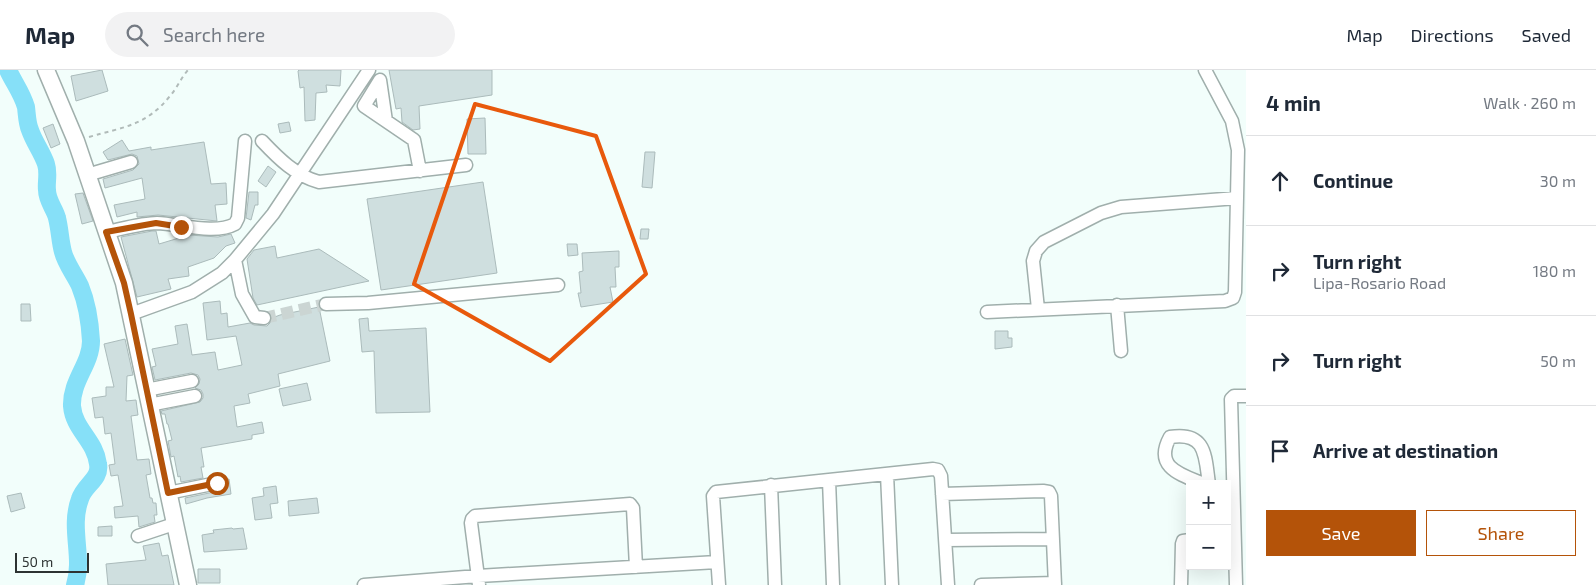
<!DOCTYPE html>
<html lang="en">
<head>
<meta charset="utf-8">
<style>
	body { margin:0; font-family:"Exo 2",sans-serif; background:#f2f2f3; color:#1f2937 }
	.controls { position:absolute; right:15px; bottom:15px; display:grid; overflow:hidden; border-radius:0px; box-shadow:0 5px 20px #0002 }
	.controls button { width:45px; height:45px; display:grid; place-items:center; padding:0; border:0; border-bottom:1px solid #e0e1e3; background:#fff; color:#1f2937; font:25px sans-serif }
	.scale { position:absolute; left:15px; bottom:12px; width:74px; box-sizing:border-box; padding-left:5px; border:2px solid #2d3332; border-top:0; font-size:14px; line-height:18px; white-space:nowrap; color:#2d3332; -webkit-text-stroke:4px #f2fefb; paint-order:stroke }
	.stop { position:absolute; width:15px; height:15px; margin:-11px; border:4px solid #b45309; border-radius:50%; background:#fff }
	.stop.end { background:#b45309; border-color:#fff; box-shadow:0 1px 5px #0008 }
	.list { margin:0; padding:0; list-style:none }
	h2 { display:flex; justify-content:space-between; align-items:center; height:65px; margin:0; padding:0 20px; font-size:21px }
	h2 small { font-size:16px; font-weight:400; color:#747a83 }
	.list li { display:grid; grid-template-columns:32px 1fr auto; gap:15px; align-items:center; box-sizing:border-box; height:90px; padding:0 20px; border-top:1px solid #e0e1e3 }
	.list b { display:block; font-size:19px; white-space:nowrap }
	.list p { margin:0; font-size:16px; white-space:nowrap; color:#747a83 }
	.list em { font-size:16px; font-style:normal; color:#747a83 }
	.actions { display:flex; gap:10px; padding:15px 20px }
	.actions a { flex:1; padding:11px 0; border:1px solid #b45309; border-radius:0px; text-align:center; font-size:18px; color:#b45309 }
	.actions .main { background:#b45309; color:#fff }
	.icon { flex:none; width:28px; height:28px; fill:none; stroke:currentColor; stroke-width:2; stroke-linecap:round; stroke-linejoin:round }
	.map { position:relative; flex:none; width:1246px; height:515px; overflow:hidden }
	header { display:flex; align-items:center; gap:30px; box-sizing:border-box; height:70px; padding:0 25px; background:#fff; border-bottom:1px solid #e0e1e3 }
	header strong { font-size:24px }
	nav { display:flex; gap:28px; margin-inline-start:auto; font-size:18px }
	.search { width:350px; height:45px; background:#f2f2f3; display:flex; align-items:center; gap:12px; box-sizing:border-box; padding:0 18px; border-radius:28px; color:#747a83; font-size:19px }
	main { display:flex }
	aside { flex:1; background:#fff }
	.map>svg:first-child { display:block }
	.lines { fill:none; stroke-linecap:round; stroke-linejoin:round }
	.river { stroke:#86e0f8; stroke-width:18 }
	.building { fill:#cfdfdf; stroke:#abbbbb }
	.minor-tunnel { stroke:#cbd5d3; stroke-width:12; stroke-dasharray:12 6; stroke-linecap:butt }
	.minor-casing { stroke:#a0afac; stroke-width:15 }
	.major-casing { stroke:#a0afac; stroke-width:19 }
	.path { stroke:#b1bbb9; stroke-width:2; stroke-dasharray:4 4; stroke-linecap:butt }
	.minor { stroke:#fff; stroke-width:12 }
	.major { stroke:#fff; stroke-width:16 }
	.route { stroke:#b45309; stroke-width:6 }
	.marked { fill:none; stroke:#e8590c; stroke-width:4; stroke-linejoin:round }
</style>
</head>
<body>
<header>
<strong>Map</strong>
<div class="search"><svg class="icon" aria-label="search" viewBox="0 0 24 24"><circle cx="10" cy="10" r="6"/><path d="M15 15l6 6"/></svg>Search here</div>
<nav><a>Map</a><a>Directions</a><a>Saved</a></nav>
</header>
<main>
<div class="map">
<svg width="1246" height="515" viewBox="0 0 1246 515">
	<rect width="100%" height="100%" fill="#f2fefb"/>
	<g class="lines">
		<path class="river" d="M8,0C14,13 22,23 26,37C27,45 27,53 30,60C34,72 42,82 46,94C49,103 46,112 47,120C47,131 55,139 57,148C60,160 60,171 63,182C66,194 75,205 80,216C87,233 90,253 91,271C91,294 71,311 72,336C74,360 95,370 98,394C101,409 84,415 80,429C69,458 84,487 75,515"/>
	</g>
	<path class="building" d="M102,0L108,21L76,31L71,6Z
		M299,0H341L340,16L326,15L327,22L316,23L315,50L305,51L304,17L300,18L298,1Z
		M389,0H492V25L419,36L420,59L413,60L402,52L401,38L396,39Z
		M485,48L486,84H468L467,49Z
		M289,52L291,61L280,63L278,54Z
		M53,54L60,74L51,78L43,58Z
		M122,70L129,81L151,77V80L204,72L211,114L226,113L227,134L215,135L217,151L158,145L137,147V142L117,147L114,135L145,129L142,108L105,118L103,109L133,100L139,94L137,86L132,84L108,90L103,82Z
		M645,82H655L652,118L642,117Z
		M268,96L276,102L266,117L258,111Z
		M483,112L497,203L381,220L367,129Z
		M249,122H258V135H255L251,150L246,148Z
		M83,123L93,151L82,154L75,124Z
		M641,159H649L648,169H640Z
		M152,161H156L159,174L189,165L218,167L231,164L235,173L226,176L214,188L188,197L189,206L168,209L171,219L137,227L121,167Z
		M567,174H577L578,185L568,186Z
		M275,176L277,188L319,179L369,211L257,235L253,228L247,189L254,180Z
		M619,181V197H615L616,217H610L613,232L581,237L578,223H581L579,202L583,201L582,183Z
		M220,231L221,244L227,243L228,257L250,253L254,255L267,256L271,252L272,248L280,245L319,237L330,291L278,304L280,316L248,324L250,333L234,336L237,357L262,352L264,363L252,365V369L201,378L204,397H201L203,408L181,412L180,406L178,407L174,386L171,387L168,371L172,370L168,354H167L165,344H162L161,341L200,332L203,328V324L201,320L195,318L199,314L200,309L198,305L191,303L155,310L152,297L156,296L152,279L178,274L175,256L187,254L192,285L215,282L218,300L242,295L236,266L207,270L203,233Z
		M21,234H30L31,251H21Z
		M368,248L369,261L426,258L430,342L376,343L374,281L362,282L359,249Z
		M995,261H1008V268H1012V277L995,279Z
		M125,269L133,305L127,306L126,331L136,330L138,345L131,346L137,390L149,389L151,404L146,405L150,428H152L153,433H156L157,445H154L155,452L139,457L138,446L115,448L114,437L123,436L118,405L111,406L109,395L115,394L111,363L105,364L103,347L95,348L92,328L106,326V317H114L104,274Z
		M307,313L311,330L283,336L279,319Z
		M229,409L231,424L207,428L186,434L185,428L219,421L224,416V410Z
		M276,416L278,433L270,434L272,448L255,450L252,428L264,426L263,418Z
		M21,423L25,438L11,442L7,426Z
		M317,428L319,443L289,446L288,431Z
		M112,456V466H98V457Z
		M232,458L233,459L243,458L247,479L204,482L202,465L214,463L213,460Z
		M159,473L162,486L168,485L174,515H108L106,494L146,490L143,476Z
		M198,499H220V513H198Z"/>
	<g class="lines">
		<path class="minor-tunnel" d="M264,248L326,234"/>
		<defs>
			<path id="minor" d="M386,51L380,10L364,36L414,70L420,101
				M262,71C278,88 296,106 319,112L466,95
				M87,105L131,92
				M106,162C121,159 143,153 157,153C180,154 215,165 235,154L238,148L245,71
				M235,190L242,224L255,247L264,248
				M326,234L368,233L558,215
				M1117,235L1121,281
				M1038,239L1033,191L1036,181L1044,172L1101,143L1121,137L1237,128
				M987,242L1225,231L1233,228L1235,222L1238,80L1232,51L1205,0
				M131,244L192,222L222,203L235,190L273,144L369,0
				M146,320L192,311
				M149,335L195,326
				M887,404L892,515
				M829,410L833,515
				M1204,414C1182,405 1153,398 1170,367C1207,361 1205,387 1209,414
				M771,415L775,515
				M168,423L217,413
				M942,424L1043,421L1049,422L1051,426L1055,515
				M138,466L174,454
				M946,470L1053,469
				M364,515L478,506L717,492
				M479,515L471,453L472,449L475,446L630,434L633,438L636,497
				M719,515L713,426L716,422L933,399L938,400L941,406L948,515
				M981,515L1055,513
				M1181,515L1182,474L1183,471L1190,470
				M1236,515L1231,329L1234,326H1246"/>
			<path id="major" d="M46,0L76,71L124,213L188,515"/>
		</defs>
		<use href="#minor" class="minor-casing"/>
		<use href="#major" class="major-casing"/>
		<path class="path" d="M89,67C123,57 146,56 170,26C177,18 181,8 188,0"/>
		<use href="#minor" class="minor"/>
		<use href="#major" class="major"/>
	</g>
	<g class="lines">
		<path class="route" d="M181,157L156,153L106,162L124,213L131,244L168,423L217,413"/>
	</g>
	<path class="marked" d="M475,34L596,66L646,204L550,291L414,214Z"/>
</svg>
<div class="controls">
<button>+</button>
<button>−</button>
</div>
<div class="scale">50 m</div>
<div class="stop" style="left:217px;top:413px"></div>
<div class="stop end" style="left:181px;top:157px"></div>
</div>
<aside>
<h2>4 min<small>Walk · 260 m</small></h2>
<ul class="list">
<li><svg class="icon" aria-label="ahead" viewBox="0 0 24 24"><path d="M12 20V5M6 11l6-6 6 6"/></svg><div><b>Continue</b></div><em>30 m</em></li>
<li><svg class="icon" aria-label="right" viewBox="0 0 24 24"><path d="M7 20v-9h11M14 6l5 5-5 5"/></svg><div><b>Turn right</b><p>Lipa-Rosario Road</p></div><em>180 m</em></li>
<li><svg class="icon" aria-label="right" viewBox="0 0 24 24"><path d="M7 20v-9h11M14 6l5 5-5 5"/></svg><div><b>Turn right</b></div><em>50 m</em></li>
<li><svg class="icon" aria-label="arrive" viewBox="0 0 24 24"><path d="M6 21V4h12l-3 4 3 4H6"/></svg><div><b>Arrive at destination</b></div></li>
</ul>
<div class="actions"><a class="main">Save</a><a>Share</a></div>
</aside>
</main>
</body>
</html>
